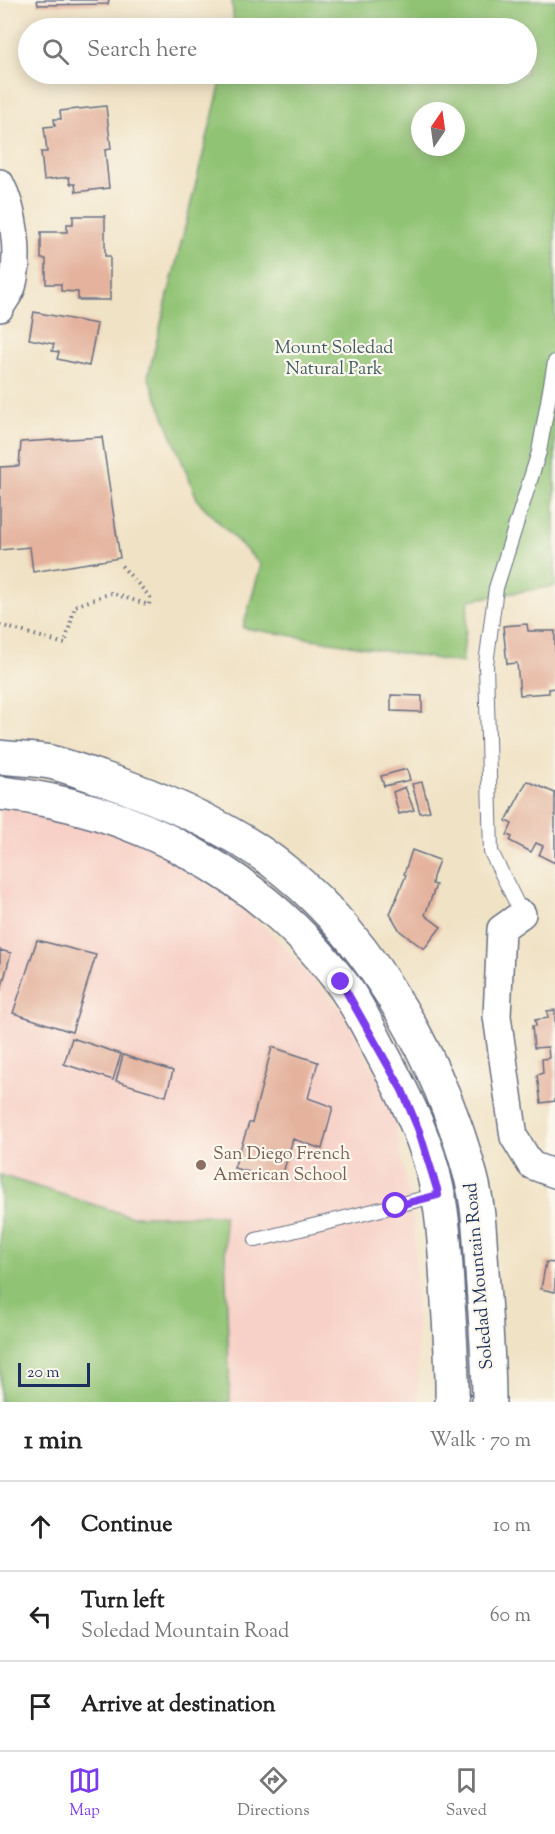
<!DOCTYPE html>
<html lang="en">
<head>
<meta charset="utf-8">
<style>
	body { margin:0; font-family:"Sorts Mill Goudy",serif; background:#f6f6f6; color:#222 }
	.compass { position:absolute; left:411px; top:102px; width:54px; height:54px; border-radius:50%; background:#fff; box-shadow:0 3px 15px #0003; rotate:13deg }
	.scale { position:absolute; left:18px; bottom:15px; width:72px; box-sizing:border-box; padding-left:6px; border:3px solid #1b2f5e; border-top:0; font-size:16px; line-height:21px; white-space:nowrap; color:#1b2f5e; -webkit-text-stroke:4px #fbf7ec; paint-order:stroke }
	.stop { position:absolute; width:18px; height:18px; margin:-14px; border:4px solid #7c3aed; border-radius:50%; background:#fff }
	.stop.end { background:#7c3aed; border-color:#fff; box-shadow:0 2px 6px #0008 }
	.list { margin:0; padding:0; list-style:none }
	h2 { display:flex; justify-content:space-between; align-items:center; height:78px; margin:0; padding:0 24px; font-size:26px }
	h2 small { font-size:20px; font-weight:400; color:#767676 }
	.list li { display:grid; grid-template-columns:39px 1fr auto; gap:18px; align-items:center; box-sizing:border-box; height:90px; padding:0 24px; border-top:2px solid #e0e0e0 }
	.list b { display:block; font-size:22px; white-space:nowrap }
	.list p { margin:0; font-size:20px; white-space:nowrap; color:#767676 }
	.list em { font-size:20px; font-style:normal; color:#767676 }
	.icon { flex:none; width:33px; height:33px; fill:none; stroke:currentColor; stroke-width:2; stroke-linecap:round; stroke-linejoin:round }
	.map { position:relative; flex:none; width:555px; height:1402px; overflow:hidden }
	.search { position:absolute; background:#fff; box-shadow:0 3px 15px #0003; left:18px; right:18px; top:18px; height:66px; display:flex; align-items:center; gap:15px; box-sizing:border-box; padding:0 21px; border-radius:33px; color:#767676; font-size:22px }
	.sheet { height:348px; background:#fff }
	nav { display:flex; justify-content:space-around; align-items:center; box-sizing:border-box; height:84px; border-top:2px solid #e0e0e0; background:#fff; font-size:16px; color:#767676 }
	nav a { display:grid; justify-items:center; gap:3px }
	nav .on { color:#7c3aed }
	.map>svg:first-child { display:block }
	.built { fill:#f7d1c7 }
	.green { fill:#90c373; stroke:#567968; stroke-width:1.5; fill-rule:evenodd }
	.building { fill:#e4b29d }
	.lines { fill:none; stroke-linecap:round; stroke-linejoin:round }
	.service-casing { stroke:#666e82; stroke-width:16 }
	.minor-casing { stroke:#666e82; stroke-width:30 }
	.secondary-casing { stroke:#666e82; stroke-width:36 }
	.path { stroke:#666e82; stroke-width:4; stroke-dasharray:1.5 4.5; stroke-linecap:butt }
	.service { stroke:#fff; stroke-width:14 }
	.minor { stroke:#fff; stroke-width:27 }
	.secondary { stroke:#fff; stroke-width:33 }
	.route { stroke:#7c3aed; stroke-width:8 }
	.education-dot { fill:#8d6e63; stroke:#fbf7ec; stroke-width:2 }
	.labels { text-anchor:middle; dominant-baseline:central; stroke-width:4.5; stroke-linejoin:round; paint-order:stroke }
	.park-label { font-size:18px; fill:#3e5b64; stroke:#fbf7ec }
	.education-label { font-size:18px; fill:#785e54; stroke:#fbf7ec; text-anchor:start }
	.street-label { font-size:18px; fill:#1b2f5e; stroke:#fbf7ec }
</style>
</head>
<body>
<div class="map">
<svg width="555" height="1402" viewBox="0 0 555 1402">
	<rect width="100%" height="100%" fill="#fbf7ec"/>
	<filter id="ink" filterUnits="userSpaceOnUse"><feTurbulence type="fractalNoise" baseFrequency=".0167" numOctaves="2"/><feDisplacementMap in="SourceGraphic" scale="12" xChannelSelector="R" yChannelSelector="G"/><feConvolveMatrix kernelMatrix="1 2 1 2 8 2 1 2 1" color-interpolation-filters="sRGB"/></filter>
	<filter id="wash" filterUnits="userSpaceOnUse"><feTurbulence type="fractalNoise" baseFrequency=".008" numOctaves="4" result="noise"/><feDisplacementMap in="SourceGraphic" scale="24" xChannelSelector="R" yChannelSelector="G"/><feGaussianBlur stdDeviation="1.35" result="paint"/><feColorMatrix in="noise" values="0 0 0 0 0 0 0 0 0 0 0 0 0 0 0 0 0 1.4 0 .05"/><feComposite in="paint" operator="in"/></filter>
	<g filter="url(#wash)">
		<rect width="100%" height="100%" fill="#f0e2c5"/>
		<path class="built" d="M0,802L91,819L198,868L277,939L345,1015L391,1102L414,1228L419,1402H0Z"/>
		<path class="green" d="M232,0H555V586L469,600L462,663L243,628L261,565L198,501L148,376L223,74H526V28H234ZM420,111H456V147H420Z
			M0,1175L130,1216L224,1215L230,1402H0Z"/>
		<g id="blocks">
			<path class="building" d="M37,0H109L108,4L38,5Z
				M106,106L111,149L105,150L109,188L76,192L75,184H70L69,177L44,180L41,152H47L44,127L55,126L54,119H61L60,111Z
				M73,216H105V256H110V300H78V292L61,291V284H46V259H41V232H67V224H73Z
				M34,312L97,324L89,366L57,359L59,352L52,351L54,344L29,339Z
				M102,437L120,558L33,572L30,547L0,550V467L19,466L21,442Z
				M527,624L528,631H555V688L549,689V693L520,695L517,663L507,664L503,626Z
				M391,695L422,696V712L391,711Z
				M407,769L410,780L384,786L381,776Z
				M527,781L555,793V863L539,855L543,846L536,843L531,852L510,841L512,837L507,835L512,824L506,821Z
				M422,782L430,811L420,813L412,784Z
				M405,787L414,810L399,814L393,792Z
				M412,850L439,860L433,877L432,884L436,885L425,915L441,927L424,949L400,931L390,914L406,875L404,874Z
				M37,940L96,955L72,1032L13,1013Z
				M0,950L11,953L1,990L0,989Z
				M555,1010V1101L541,1103L537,1075L543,1073L542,1059L549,1058L548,1047L534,1048L532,1026H536L535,1020L548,1018L547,1011Z
				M72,1038L121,1054L113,1080L64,1064Z
				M272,1047L318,1062L308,1098L333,1107L322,1149L293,1139L281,1180L234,1168L249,1123H252Z
				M123,1055L173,1071L166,1096L116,1081Z
				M546,1262L555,1263V1292L541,1289Z"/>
		</g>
	</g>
	<g filter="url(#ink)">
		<use href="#blocks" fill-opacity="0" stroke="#666e82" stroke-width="1.5"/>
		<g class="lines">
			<defs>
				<path id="service" d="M522,914L491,852L486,664L496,588L539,452L555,362
					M256,1240L438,1195"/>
				<path id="minor" d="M0,183C14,210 20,253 13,283C12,292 4,300 0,308
					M522,914L501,929L497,1016L514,1137L531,1165L555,1174"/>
				<path id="secondary" d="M0,757C16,759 33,759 50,762C67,766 85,773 101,778C163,799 236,830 286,872C376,945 441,1065 471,1177C479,1206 480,1240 482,1271C485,1315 489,1358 489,1402
					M0,793C131,806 261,875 340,981C358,1004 371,1033 385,1059C407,1100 428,1144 437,1189C444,1220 445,1253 447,1284C449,1324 453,1363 452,1402"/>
			</defs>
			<use href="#service" class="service-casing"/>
			<use href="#minor" class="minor-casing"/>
			<use href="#secondary" class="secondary-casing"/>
			<path class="path" d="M0,625L65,644L75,606L111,593L149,605L150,597L119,563"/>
			<use href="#service" class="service"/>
			<use href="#minor" class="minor"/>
			<use href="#secondary" class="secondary"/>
		</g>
	</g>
	<g class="lines" filter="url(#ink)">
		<path class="route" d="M341,982L402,1090L419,1131L437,1189L438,1195L396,1206"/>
	</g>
	<circle class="education-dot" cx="201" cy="1165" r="6"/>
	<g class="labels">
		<g class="park-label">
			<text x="334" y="349">Mount Soledad<tspan x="334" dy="21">Natural Park</tspan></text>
		</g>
		<g class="education-label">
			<text x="213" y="1155">San Diego French<tspan x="213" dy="21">American School</tspan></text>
		</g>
		<g class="street-label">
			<text transform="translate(480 1276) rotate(-95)">Soledad Mountain Road</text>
		</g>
	</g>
</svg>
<svg class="compass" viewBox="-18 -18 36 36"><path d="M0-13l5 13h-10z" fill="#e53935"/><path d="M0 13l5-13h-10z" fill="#767676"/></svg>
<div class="scale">20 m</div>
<div class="stop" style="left:396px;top:1206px"></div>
<div class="stop end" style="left:341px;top:982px"></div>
<div class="search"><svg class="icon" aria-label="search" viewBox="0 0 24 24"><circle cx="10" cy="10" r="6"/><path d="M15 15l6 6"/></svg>Search here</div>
</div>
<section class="sheet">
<h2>1 min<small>Walk · 70 m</small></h2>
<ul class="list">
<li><svg class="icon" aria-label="ahead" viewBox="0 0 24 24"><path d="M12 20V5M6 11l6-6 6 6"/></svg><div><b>Continue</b></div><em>10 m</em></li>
<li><svg class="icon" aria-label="left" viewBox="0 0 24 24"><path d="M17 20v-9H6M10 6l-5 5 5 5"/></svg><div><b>Turn left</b><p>Soledad Mountain Road</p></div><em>60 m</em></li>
<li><svg class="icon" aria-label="arrive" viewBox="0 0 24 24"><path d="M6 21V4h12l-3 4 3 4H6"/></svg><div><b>Arrive at destination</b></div></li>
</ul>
</section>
<nav>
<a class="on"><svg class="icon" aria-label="map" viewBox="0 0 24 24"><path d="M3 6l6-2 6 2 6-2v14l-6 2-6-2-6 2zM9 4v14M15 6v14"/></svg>Map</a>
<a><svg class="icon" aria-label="directions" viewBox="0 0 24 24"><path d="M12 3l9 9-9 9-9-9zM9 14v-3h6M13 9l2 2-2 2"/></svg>Directions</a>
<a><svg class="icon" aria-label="saved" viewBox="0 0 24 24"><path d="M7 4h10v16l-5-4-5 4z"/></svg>Saved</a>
</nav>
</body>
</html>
